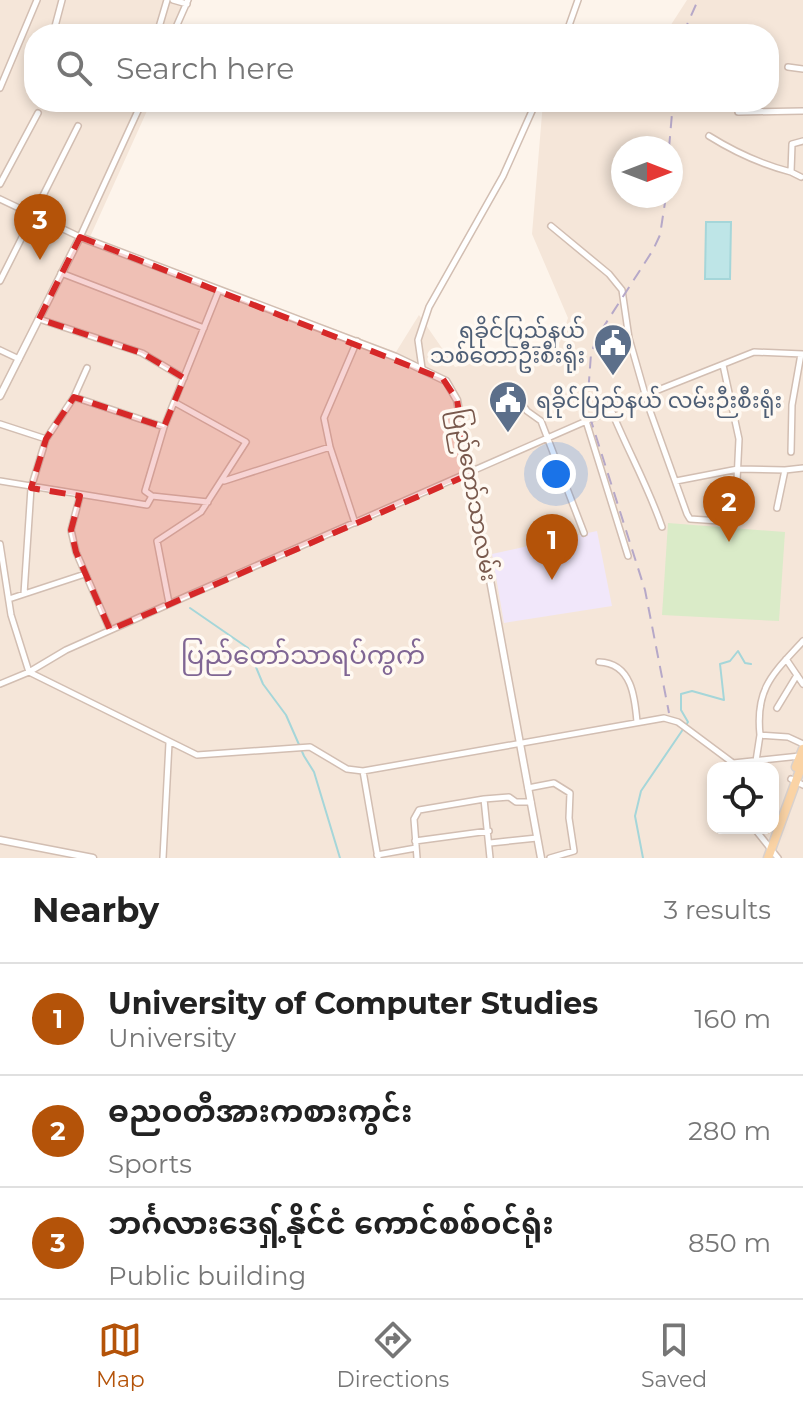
<!DOCTYPE html>
<html lang="en">
<head>
<meta charset="utf-8">
<style>
	body { margin:0; font-family:Montserrat,"Noto Sans Myanmar",sans-serif; background:#f6f6f6; color:#222 }
	.controls { position:absolute; right:24px; bottom:24px; display:grid; overflow:hidden; border-radius:16px; box-shadow:0 4px 12px #0003 }
	.controls button { width:72px; height:72px; display:grid; place-items:center; padding:0; border:0; border-bottom:2px solid #e0e0e0; background:#fff; color:#222; font:40px sans-serif }
	.compass { position:absolute; left:611px; top:136px; width:72px; height:72px; border-radius:50%; background:#fff; box-shadow:0 4px 12px #0003; rotate:90deg }
	.you { position:absolute; left:556px; top:474px; width:28px; height:28px; margin:-20px; border:6px solid #fff; border-radius:50%; background:#1a73e8; box-shadow:0 0 0 12px #1a73e833 }
	.badge { display:grid; place-items:center; width:52px; height:52px; border-radius:50%; background:#b45309; color:#fff; font-size:26px; font-weight:700 }
	.pin { position:absolute; translate:-50% -66px; filter:drop-shadow(0 2px 4px #0008) }
	.pin::after { content:''; position:absolute; top:42px; width:28px; height:24px; background:inherit; clip-path:polygon(0 0,100% 0,50% 100%) }
	.list { margin:0; padding:0; list-style:none }
	h2 { display:flex; justify-content:space-between; align-items:center; height:104px; margin:0; padding:0 32px; font-size:34px }
	h2 small { font-size:26px; font-weight:400; color:#767676 }
	.list li { display:grid; grid-template-columns:52px 1fr auto; gap:24px; align-items:center; box-sizing:border-box; height:112px; padding:0 32px; border-top:2px solid #e0e0e0 }
	.list b { display:block; font-size:30px; white-space:nowrap }
	.list p { margin:0; font-size:26px; white-space:nowrap; color:#767676 }
	.list em { font-size:26px; font-style:normal; color:#767676 }
	.icon { flex:none; width:44px; height:44px; fill:none; stroke:currentColor; stroke-width:2; stroke-linecap:round; stroke-linejoin:round }
	.map { position:relative; flex:none; width:803px; height:858px; overflow:hidden }
	.search { position:absolute; background:#fff; box-shadow:0 4px 12px #0003; left:24px; right:24px; top:24px; height:88px; display:flex; align-items:center; gap:20px; box-sizing:border-box; padding:0 28px; border-radius:32px; color:#767676; font-size:30px }
	.sheet { height:440px; background:#fff }
	nav { display:flex; justify-content:space-around; align-items:center; box-sizing:border-box; height:112px; border-top:2px solid #e0e0e0; background:#fff; font-size:22px; color:#767676 }
	nav a { display:grid; justify-items:center; gap:4px }
	nav .on { color:#b45309 }
	.map>svg:first-child { display:block }
	.residential { fill:#f5e6d9; fill-rule:evenodd }
	.education { fill:#f1e7fa }
	.green { fill:#daebc8 }
	.water { fill:#bee5e7; stroke:#a5d6d9; stroke-width:2 }
	.lines { fill:none; stroke-linecap:round; stroke-linejoin:round }
	.stream { stroke:#a5d6d9; stroke-width:2 }
	.minor-casing { stroke:#d2beb2; stroke-width:8 }
	.tertiary-casing { stroke:#d2beb2; stroke-width:9 }
	.primary-casing { stroke:#d9d1cd; stroke-width:11 }
	.minor { stroke:#fff; stroke-width:5 }
	.tertiary { stroke:#fff; stroke-width:6 }
	.primary { stroke:#fad3a5; stroke-width:8 }
	.rail { stroke:#b6a8c8; stroke-width:2; stroke-dasharray:12 8; stroke-linecap:butt }
	.marked { fill:#d62828; fill-opacity:0.2; stroke:#d62828; stroke-width:6; stroke-dasharray:16 10; stroke-linejoin:round }
	.labels { text-anchor:middle; dominant-baseline:central; stroke-width:7; stroke-linejoin:round; paint-order:stroke }
	.service-label { font-size:22px; fill:#4e5e75; stroke:#fff9f2; text-anchor:end }
	.street-label { font-size:22px; fill:#79594d; stroke:#fff9f2 }
	.quarter-label { font-size:26px; fill:#806694; stroke:#fff9f2 }
</style>
</head>
<body>
<div class="map">
<svg width="803" height="858" viewBox="0 0 803 858">
	<rect width="100%" height="100%" fill="#fdf4eb"/>
	<path class="residential" d="M0,0H189L176,34H34V102H151L90,237L396,352L419,315L455,367L560,342L568,318L532,234L543,102H769V34H665L687,0H803V858H0ZM623,148H671V196H623ZM713,768H773V828H713Z"/>
	<path class="education" d="M597,531L612,606L504,623L492,554Z"/>
	<path class="green" d="M668,523L785,532L779,621L662,615Z"/>
	<path class="water" d="M706,222H731L730,279H705Z"/>
	<g class="lines">
		<path class="stream" d="M190,608L248,648L263,684L286,715L304,756L314,772L340,858
			M643,858L635,816L641,791L688,722L681,710V694L692,691L724,700L720,664L730,661L738,651L745,663L751,664"/>
		<defs>
			<path id="minor" d="M173,0L187,4
				M53,34L62,0
				M157,34L167,0
				M173,34L188,0
				M566,34L578,0
				M788,67L803,69
				M0,88L37,0
				M738,112L803,111
				M709,136C733,151 764,165 791,172
				M801,177L791,172L792,144L803,141
				M0,184L38,113
				M0,199L80,237L142,102
				M551,226L609,274L622,290L629,338L649,408L687,514L690,519L735,522L739,439L723,365
				M61,273L204,328
				M0,281L78,126
				M39,319L142,353L184,378
				M0,350L19,359
				M422,368L418,340L429,307L503,176L536,102
				M510,386L527,411L541,421L584,533
				M74,397L87,368
				M612,412C628,451 648,486 662,527
				M586,421L628,556
				M0,424L46,439
				M330,447L324,418L357,341
				M791,452L792,405L801,354
				M0,481L147,505L152,496L145,491L164,427L219,290
				M224,481L330,447L355,523
				M676,481L738,469L785,470
				M80,496L71,530L76,552L110,630
				M152,496L208,502
				M777,508L785,470L803,468
				M0,544L11,615L29,672L66,650L187,596L648,394L754,352L803,354
				M24,594L31,488L46,439L74,397L164,427
				M9,599L85,574
				M169,603L157,541L201,512L246,442L174,402
				M803,641C774,673 755,687 760,735L788,737L803,744
				M786,659L803,684
				M599,662C632,663 635,698 637,722
				M0,684L29,672L197,755L310,747L347,769L363,771
				M777,708L797,675
				M756,761L760,735
				M791,779L803,785
				M528,788L554,783L570,793L569,818L574,851L550,858
				M754,828L778,858
				M415,841L489,831
				M490,843L537,838
				M377,855L416,848
				M163,858L169,743
				M378,858L363,771L664,718L678,722L733,763L800,756
				M417,858L414,819L419,810L484,799
				M490,858L484,799L509,797L516,802H531"/>
			<path id="tertiary" d="M0,396L80,237L396,357L446,381L457,400L541,858
				M0,840L93,858"/>
			<path id="primary" d="M796,767L803,749
				M768,858L803,762"/>
		</defs>
		<use href="#minor" class="minor-casing"/>
		<use href="#tertiary" class="tertiary-casing"/>
		<use href="#primary" class="primary-casing"/>
		<use href="#minor" class="minor"/>
		<use href="#tertiary" class="tertiary"/>
		<use href="#primary" class="primary"/>
		<path class="rail" d="M683,34L698,0
			M669,148L673,102
			M666,196L660,235L653,250L597,337L591,354L587,408L645,590L669,713"/>
	</g>
	<path class="marked" d="M80,237L443,379L457,400L470,474L110,630L76,552L71,530L80,496L31,488L46,439L74,397L164,427L184,378L142,353L39,319Z"/>
	<defs>
		<symbol id="civic-pin" viewBox="-11 -11 22 30"><path d="M0 17L-7.5 6A9.5 9.5 0 1 1 7.5 6Z" fill="#5c6f8a" stroke="#fff9f2"/><path d="M-.6-6.5H3V-4.5H.6V-3L4-1V1h2V6H-6V1h2V-1L-.6-3ZM-1.2 2.5V6h2.4V2.5Z" fill="#fff"/></symbol>
	</defs>
	<g fill-rule="evenodd">
		<use href="#civic-pin" x="591" y="321" width="44" height="60"/>
		<use href="#civic-pin" x="486" y="378" width="44" height="60"/>
	</g>
	<g class="labels">
		<g class="service-label">
			<text x="585" y="330">ရခိုင်ပြည်နယ်<tspan x="585" dy="25">သစ်တောဦးစီးရုံး</tspan></text>
			<text x="536" y="400" text-anchor="start">ရခိုင်ပြည်နယ် လမ်းဉီးစီးရုံး</text>
		</g>
		<g class="street-label">
			<text transform="translate(474 495) rotate(80)">ပြည်တော်သာလမ်း</text>
		</g>
		<g class="quarter-label">
			<text x="303" y="655">ပြည်တော်သာရပ်ကွက်</text>
		</g>
	</g>
</svg>
<div class="controls">
<button><svg class="icon" aria-label="locate" viewBox="0 0 24 24"><circle cx="12" cy="12" r="6"/><path d="M12 2v4M12 18v4M2 12h4M18 12h4"/></svg></button>
</div>
<svg class="compass" viewBox="-18 -18 36 36"><path d="M0-13l5 13h-10z" fill="#e53935"/><path d="M0 13l5-13h-10z" fill="#767676"/></svg>
<div class="you"></div>
<div class="pin badge" style="left:552px;top:580px">1</div>
<div class="pin badge" style="left:729px;top:542px">2</div>
<div class="pin badge" style="left:40px;top:260px">3</div>
<div class="search"><svg class="icon" aria-label="search" viewBox="0 0 24 24"><circle cx="10" cy="10" r="6"/><path d="M15 15l6 6"/></svg>Search here</div>
</div>
<section class="sheet">
<h2>Nearby<small>3 results</small></h2>
<ul class="list">
<li><span class="badge">1</span><div><b>University of Computer Studies</b><p>University</p></div><em>160 m</em></li>
<li><span class="badge">2</span><div><b>ဓညဝတီအားကစားကွင်း</b><p>Sports</p></div><em>280 m</em></li>
<li><span class="badge">3</span><div><b>ဘင်္ဂလားဒေရှ့်နိုင်ငံ ကောင်စစ်ဝင်ရုံး</b><p>Public building</p></div><em>850 m</em></li>
</ul>
</section>
<nav>
<a class="on"><svg class="icon" aria-label="map" viewBox="0 0 24 24"><path d="M3 6l6-2 6 2 6-2v14l-6 2-6-2-6 2zM9 4v14M15 6v14"/></svg>Map</a>
<a><svg class="icon" aria-label="directions" viewBox="0 0 24 24"><path d="M12 3l9 9-9 9-9-9zM9 14v-3h6M13 9l2 2-2 2"/></svg>Directions</a>
<a><svg class="icon" aria-label="saved" viewBox="0 0 24 24"><path d="M7 4h10v16l-5-4-5 4z"/></svg>Saved</a>
</nav>
</body>
</html>
